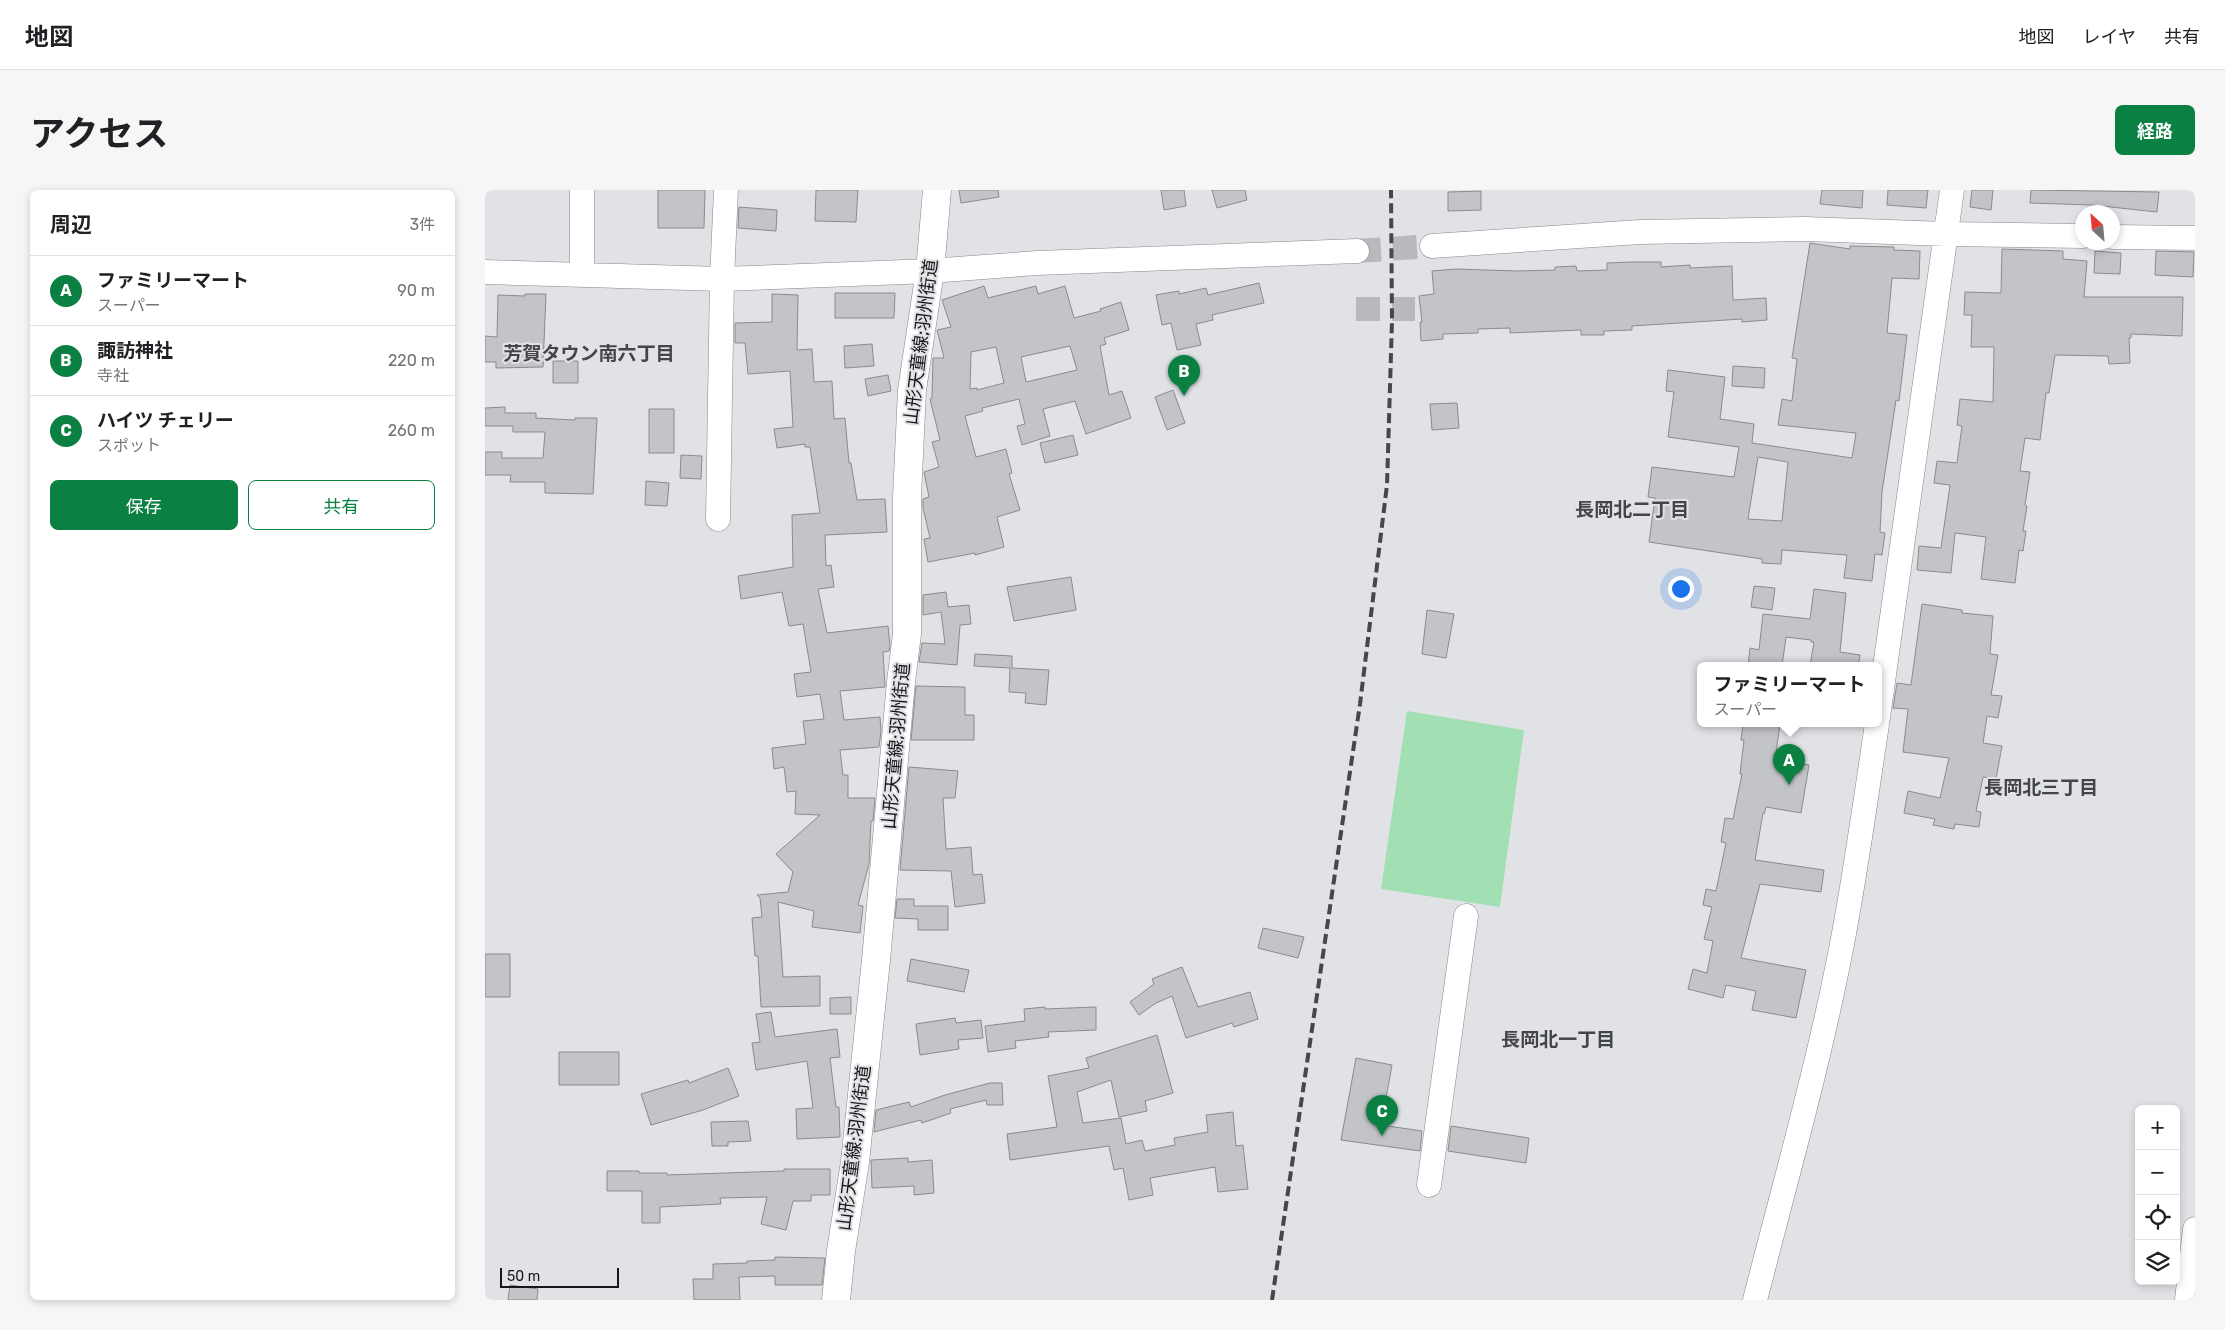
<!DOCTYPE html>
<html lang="ja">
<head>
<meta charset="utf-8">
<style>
	body { margin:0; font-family:Rubik,"Noto Sans JP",sans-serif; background:#f6f6f6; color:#202124 }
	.controls { position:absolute; right:15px; bottom:15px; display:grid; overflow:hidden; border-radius:8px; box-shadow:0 2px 8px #0003 }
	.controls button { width:45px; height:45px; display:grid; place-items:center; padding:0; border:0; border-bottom:1px solid #e0e0e0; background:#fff; color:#202124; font:25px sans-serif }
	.compass { position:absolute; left:1590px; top:15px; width:45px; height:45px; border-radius:50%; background:#fff; box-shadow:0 2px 8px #0003; rotate:334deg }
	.scale { position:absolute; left:15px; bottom:12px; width:119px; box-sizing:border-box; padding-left:5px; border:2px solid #171719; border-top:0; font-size:14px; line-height:18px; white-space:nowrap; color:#171719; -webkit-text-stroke:4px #e0e2e6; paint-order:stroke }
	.you { position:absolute; left:1195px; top:398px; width:18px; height:18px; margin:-12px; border:4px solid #fff; border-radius:50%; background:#1a73e8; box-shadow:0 0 0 8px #1a73e833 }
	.badge { display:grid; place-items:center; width:32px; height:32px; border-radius:50%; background:#0b8043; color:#fff; font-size:16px; font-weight:700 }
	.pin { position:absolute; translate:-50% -41px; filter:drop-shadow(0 1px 2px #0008) }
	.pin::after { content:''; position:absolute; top:26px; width:18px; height:15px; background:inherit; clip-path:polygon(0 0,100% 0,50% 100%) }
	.popup { position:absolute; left:1212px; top:472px; width:185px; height:65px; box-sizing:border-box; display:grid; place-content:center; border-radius:8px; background:#fff; filter:drop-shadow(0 1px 4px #0005); font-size:16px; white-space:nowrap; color:#757577 }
	.popup b { font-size:19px; color:#202124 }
	.popup::after { content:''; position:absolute; left:50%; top:100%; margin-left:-10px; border:10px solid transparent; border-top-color:#fff }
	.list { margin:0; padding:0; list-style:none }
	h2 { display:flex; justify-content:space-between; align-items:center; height:65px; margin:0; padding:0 20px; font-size:21px }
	h2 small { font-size:16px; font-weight:400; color:#757577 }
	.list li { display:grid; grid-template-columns:32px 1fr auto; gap:15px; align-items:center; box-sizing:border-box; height:70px; padding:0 20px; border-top:1px solid #e0e0e0 }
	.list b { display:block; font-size:19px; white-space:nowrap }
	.list p { margin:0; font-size:16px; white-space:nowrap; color:#757577 }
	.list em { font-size:16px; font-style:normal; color:#757577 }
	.actions { display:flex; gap:10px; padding:15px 20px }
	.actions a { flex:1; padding:11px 0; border:1px solid #0b8043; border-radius:8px; text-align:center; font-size:18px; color:#0b8043 }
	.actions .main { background:#0b8043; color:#fff }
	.icon { flex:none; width:28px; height:28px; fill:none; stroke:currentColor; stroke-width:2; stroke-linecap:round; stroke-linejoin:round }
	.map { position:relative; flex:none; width:1710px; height:1110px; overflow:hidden; border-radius:8px }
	header { display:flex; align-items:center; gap:30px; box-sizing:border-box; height:70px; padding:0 25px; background:#fff; border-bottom:1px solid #e0e0e0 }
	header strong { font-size:24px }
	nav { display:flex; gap:28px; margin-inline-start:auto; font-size:18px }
	.intro { display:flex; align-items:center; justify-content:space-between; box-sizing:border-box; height:120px; padding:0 30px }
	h1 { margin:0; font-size:35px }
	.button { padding:12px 22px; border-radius:8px; background:#0b8043; color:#fff; font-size:18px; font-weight:700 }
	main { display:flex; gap:30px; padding:0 30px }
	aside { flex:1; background:#fff; border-radius:8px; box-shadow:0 2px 8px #0003 }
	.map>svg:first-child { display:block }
	.green { fill:#a2e0b4 }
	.building { fill:#c2c4c8; stroke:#8a8b8f; fill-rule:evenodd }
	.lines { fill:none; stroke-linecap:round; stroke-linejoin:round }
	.minor-tunnel { stroke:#b8b9bd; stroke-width:24; stroke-dasharray:24 12; stroke-linecap:butt }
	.minor-casing { stroke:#85878a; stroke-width:25 }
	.major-casing { stroke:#85878a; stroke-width:29 }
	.minor { stroke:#fff; stroke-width:24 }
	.major { stroke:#fff; stroke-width:28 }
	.rail { stroke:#47474a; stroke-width:4; stroke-dasharray:10 5; stroke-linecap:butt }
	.labels { text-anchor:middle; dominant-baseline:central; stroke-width:4; stroke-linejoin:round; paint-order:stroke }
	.street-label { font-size:18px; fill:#171719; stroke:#e0e2e6 }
	.neighbourhood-label { font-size:19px; font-weight:bold; fill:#434548; stroke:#e0e2e6 }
</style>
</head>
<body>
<header>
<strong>地図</strong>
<nav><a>地図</a><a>レイヤ</a><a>共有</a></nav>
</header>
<div class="intro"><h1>アクセス</h1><a class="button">経路</a></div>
<main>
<aside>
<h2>周辺<small>3件</small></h2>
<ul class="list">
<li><span class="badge">A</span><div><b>ファミリーマート</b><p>スーパー</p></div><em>90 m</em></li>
<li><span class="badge">B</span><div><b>諏訪神社</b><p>寺社</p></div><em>220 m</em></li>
<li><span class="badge">C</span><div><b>ハイツ チェリー</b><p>スポット</p></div><em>260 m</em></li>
</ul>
<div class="actions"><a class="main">保存</a><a>共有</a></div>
</aside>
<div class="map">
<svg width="1710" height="1110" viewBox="0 0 1710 1110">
	<rect width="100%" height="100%" fill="#e0e2e6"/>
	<path class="green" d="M922,521L1039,540L1015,717L896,699Z"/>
	<path class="building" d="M173,0H220L219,38H173Z
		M331,0H373L371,32L330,31Z
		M474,0H513L514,7L476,13Z
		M676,0H699L701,16L679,20Z
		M727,0H760L762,10L732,18Z
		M1337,0H1378L1377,18L1335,14Z
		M1403,0H1443L1441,18L1402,15Z
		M1487,0H1508L1506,20L1485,17Z
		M1546,0L1674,2L1672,22L1607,15L1545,13Z
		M996,1V20L963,21V2Z
		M254,17L292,20L291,41L253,38Z
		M1325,53L1365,59V56L1409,57V60L1435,61L1434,89L1407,88L1402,143L1422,145L1414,211L1411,210L1397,302L1395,342L1400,343L1397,365L1390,364L1387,391L1359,388L1362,365L1297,360L1296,374L1277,373V369L1164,352L1170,308L1163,307L1167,277L1249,287L1254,257L1183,247L1189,202L1181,201L1183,180L1240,187L1235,229L1269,234L1267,253L1367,268L1371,243L1293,235L1297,209L1307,211L1312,169L1307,168ZM1273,267L1303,272L1297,331L1263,329Z
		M1517,59L1578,61V69L1602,71L1599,107H1698L1697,146L1646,144V148H1644L1645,173L1624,174L1623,166L1570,165L1564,203H1561L1555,250L1540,248L1535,281L1545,282L1540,315L1542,316L1538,341H1541L1538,361L1534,360L1530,393L1496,389L1501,347L1470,343L1466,383L1432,380L1434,356L1456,358L1465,295L1449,293L1452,271L1472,273L1477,236L1472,235L1475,209L1508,212L1509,157H1486L1487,125H1479L1480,102L1516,103Z
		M1610,61L1636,63L1635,84L1609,83Z
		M1671,61L1709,62L1708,87L1670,85Z
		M1146,72H1176V77L1205,75V78L1247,76L1248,110L1281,108L1282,130L1257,132V129L1147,136V140L1119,141V145H1096V140L1025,143V138L993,139V143L958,144V149L936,151L935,132H937L934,106L949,104L947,81L971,79L1032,81L1070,80V77L1091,76L1092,81L1122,80V73Z
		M774,93L779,113L727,125L728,130L711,134L716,155L692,160L686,133L677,135L671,105L694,101V104L721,98L723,105Z
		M499,96L503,108L551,96L553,104L580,96L589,128L616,121L615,119L636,112L644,140L619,148L621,154L615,156L624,205L637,201L646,228L601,244L590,211L558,219L565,246L537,255L532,236L540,234L534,209L497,218L498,221L480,226L491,267L521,259L527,283L524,284L535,320L512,327L519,357L490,365V363L443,372L439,349L445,348L438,318V309L444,307L439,282L454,277L447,252L455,250L445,209L447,208L448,168H459L452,140L466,137L457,110ZM585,156L592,180L541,192L536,167ZM511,157L519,193L492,200V198L485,199L486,162Z
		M350,103H410L409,128H350Z
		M40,104H61L58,177L11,178V172H0V146L12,147L13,105L40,106Z
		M287,104L313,105L312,160L327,159L329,192L347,191L349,229L360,228L364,273H366L372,310L400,309L402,342L340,345L341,376L346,375L349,397L333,399L342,443L403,436L405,456L404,461L398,462L400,497L355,501L359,530L395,527L396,541L394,557L355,560L358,585H363V608H390L388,631H386L384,674L373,715L378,716L375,743L327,737L329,721L293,712L298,787L335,786V816L276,817L273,766H270L267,728L277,727L275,708L272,705L303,702L308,682L291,664L335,625L310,624L311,601L302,602L299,577L289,579L287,558L321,554L318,531L339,529L335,504L312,507L309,484L326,482L318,434L304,436L297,402L256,409L253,386L308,377L307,325L335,323L325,257H320V254L292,258L289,239L308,237L305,181L263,184L260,153H250V133L287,132Z
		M387,154L389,176L360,178L359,156Z
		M68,171H93V193H68Z
		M1248,176L1280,178L1279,198L1247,196Z
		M403,185L406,201L383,206L380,189Z
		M688,200L700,233L682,240L670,207Z
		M972,213L974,238L947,240L945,214Z
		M20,217V223H51V228L90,230V228H112L108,304L60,303V292H25L26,285H0V262H17V268H58L60,242H28V236H0V218Z
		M164,219H189V263H164Z
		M588,245L593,265L560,273L555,253Z
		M196,265L217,266L216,289L195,288Z
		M161,291L184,293L182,316L160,315Z
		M586,387L591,420L529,431L522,397Z
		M1269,396L1290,398L1287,420L1266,417Z
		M1329,399L1361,403L1355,462L1375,465L1373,476H1325L1329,452H1326V450L1301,447L1297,476H1263L1265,458L1274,460L1278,424L1325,429Z
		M461,402L463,417L484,415L486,434L475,435L472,475L434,472L437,453L460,454L456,422L438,425V405Z
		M1437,414L1477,420V423L1508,426L1505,464L1513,465L1506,505L1517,506L1513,528L1502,526L1498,553L1517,556L1511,589L1498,587L1491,621L1496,622L1494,637L1470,634L1469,639L1448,635L1450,629L1419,623L1423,601L1455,608L1464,568L1418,562L1423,519L1408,518L1412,493L1426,495Z
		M942,420L969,424L961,468L937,464Z
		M490,464L527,466V478L564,480L561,515L540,513L541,503L524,502L525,478L489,476Z
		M431,496L480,497V525H489V550H426Z
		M1258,534H1295L1290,570L1324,575L1316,623L1281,617L1279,624L1278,623L1270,670L1339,680L1336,702L1275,694L1256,768L1321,780L1311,828L1267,820L1271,801L1241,795L1238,808L1203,799L1208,779L1222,783L1228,751L1219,749L1227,717L1218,715L1221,699L1231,701L1241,653L1236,652L1240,628L1248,629L1257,584H1255L1259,550H1256Z
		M424,577L473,581L470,608H458L461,659L486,657L488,685L497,684L500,713L470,717L466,681L415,680Z
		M412,709H429V716H463V740H433V729L410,728Z
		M778,738L819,747L813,768L773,758Z
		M0,764H25V807H0Z
		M426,769L484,780L479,802L422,791Z
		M697,777L713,817L765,802L773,829L749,837L747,833L701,848L687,806L671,813L654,825L645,812L669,794L667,789Z
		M366,807V824H345V808Z
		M560,817V819L611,817V840L563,842L564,847L530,851L531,858L503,862L500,836L540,831L539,819Z
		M286,822L290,847L352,839L355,867L345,868L351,917H354L355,947L312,949L311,919L328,918L322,871L271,880L267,853L275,852L271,824Z
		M470,828L471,833L496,830L498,848L473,850L474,859L435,865L431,834Z
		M672,845L688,903L660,911L662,921L634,927L626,890L592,902L598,933L636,928L641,954L657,950L660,961L690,955L689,948L723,942L721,925L748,922L751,956L758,955L763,999L733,1002L730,977L665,988L668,1005L644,1010L638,978L629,980L624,956L525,970L522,944L572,937L563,886L604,878L601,868Z
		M74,862H134V895H74Z
		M871,868L907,875L896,935L937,941L935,961L856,950Z
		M243,878L254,906L218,920L166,935L156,904L203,890L204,893Z
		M505,893H517L518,915H502L501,910L465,919L466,923L437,933L436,930L389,942L391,920L424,912L426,917L460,905Z
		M263,931L266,951L243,952V956H227L226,932Z
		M966,936L1044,948L1041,973L963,961Z
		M423,968V972L447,970L449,1003L429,1005V996L387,998L386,970Z
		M299,979H345V1005H326V1011H308L301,1040L276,1034L282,1007L235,1008L236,1014L175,1017V1033H157V1001H122V981H154V983H182V985L299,981Z
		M290,1067L340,1068L337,1095H290V1086L254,1087L255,1110H209L208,1089H228V1074L262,1073V1071L290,1070Z
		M25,1095L53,1099L52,1110H23Z"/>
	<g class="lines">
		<path class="minor-tunnel" d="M872,61L947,56
			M871,119H930"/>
		<defs>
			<path id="minor" d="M1628,47L1710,48
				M947,56L1155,42L1320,39L1461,44L1598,46
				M0,82L237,89L445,81L552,73L872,61
				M97,84V0
				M233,329L237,89L241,0
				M1393,527L1467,0
				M944,995L981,726
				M1270,1110C1300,992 1334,874 1357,754C1371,681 1381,607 1392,534
				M1702,1110L1710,1039"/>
			<path id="major" d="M351,1110L356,1061L370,972L391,770L416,492L422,444V307L427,200L445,81L452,0"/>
		</defs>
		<use href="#minor" class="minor-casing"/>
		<use href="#major" class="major-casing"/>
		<use href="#minor" class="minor"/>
		<use href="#major" class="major"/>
		<path class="rail" d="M787,1110L875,514L902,295L907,131L906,0"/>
	</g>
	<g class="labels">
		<g class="street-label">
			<text transform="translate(436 152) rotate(-83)">山形天童線;羽州街道</text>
			<text transform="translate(411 556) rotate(-85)">山形天童線;羽州街道</text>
			<text transform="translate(369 958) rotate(-83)">山形天童線;羽州街道</text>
		</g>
		<g class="neighbourhood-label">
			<text x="104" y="163">芳賀タウン南六丁目</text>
			<text x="1147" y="319">長岡北二丁目</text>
			<text x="1556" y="597">長岡北三丁目</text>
			<text x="1073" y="849">長岡北一丁目</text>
		</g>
	</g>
</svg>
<div class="controls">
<button>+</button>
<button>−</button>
<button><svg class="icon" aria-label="locate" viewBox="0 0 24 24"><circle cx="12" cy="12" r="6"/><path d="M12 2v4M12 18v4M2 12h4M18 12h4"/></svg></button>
<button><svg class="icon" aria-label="layers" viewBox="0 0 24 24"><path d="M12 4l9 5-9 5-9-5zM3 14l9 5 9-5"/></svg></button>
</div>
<svg class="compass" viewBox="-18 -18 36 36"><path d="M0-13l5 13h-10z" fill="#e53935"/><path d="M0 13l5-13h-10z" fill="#757577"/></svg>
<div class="scale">50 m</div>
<div class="you"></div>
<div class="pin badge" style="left:1304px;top:595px">A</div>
<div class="popup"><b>ファミリーマート</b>スーパー</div>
<div class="pin badge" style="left:699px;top:206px">B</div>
<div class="pin badge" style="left:897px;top:946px">C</div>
</div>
</main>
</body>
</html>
